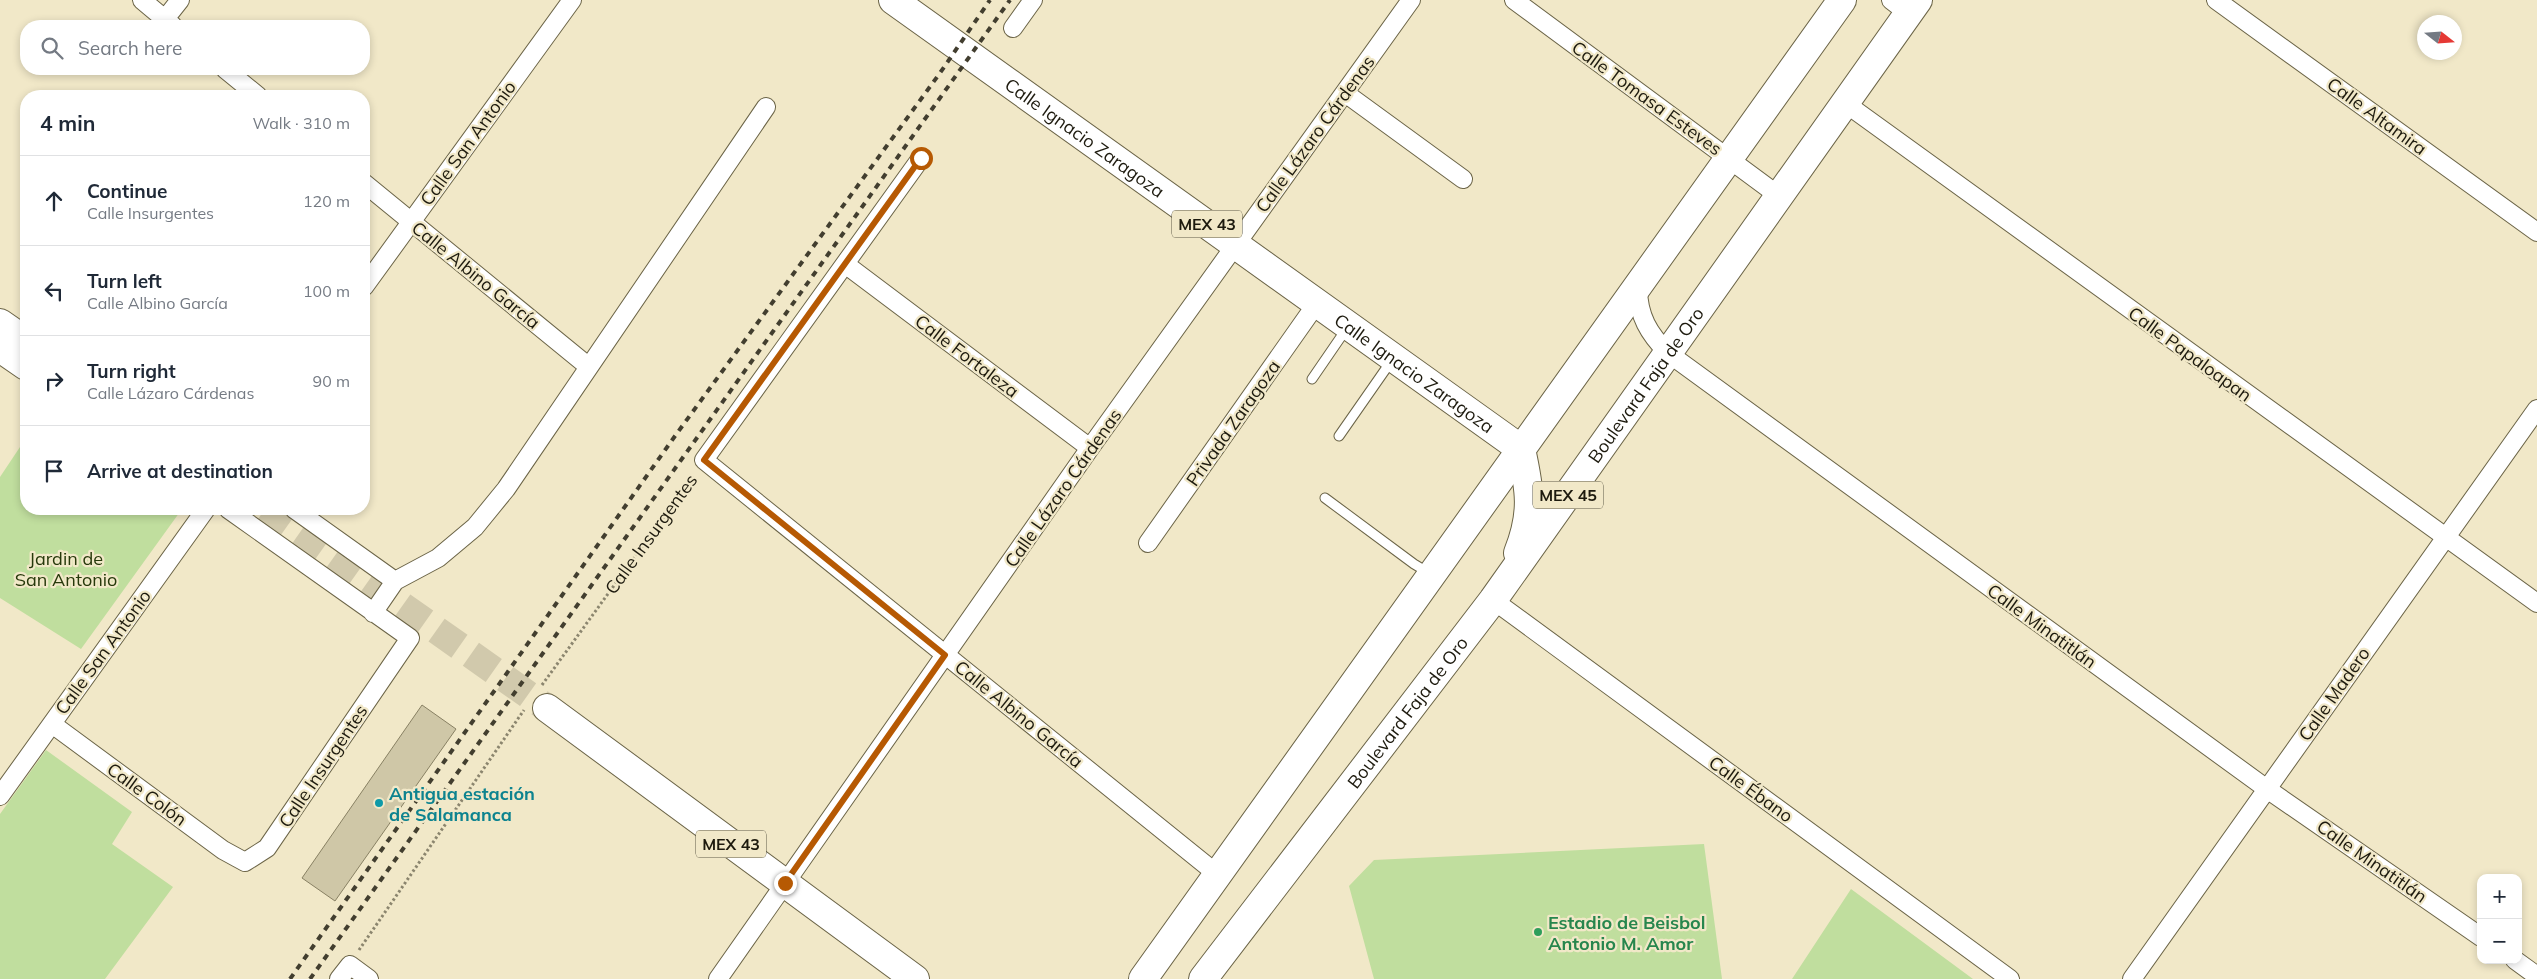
<!DOCTYPE html>
<html lang="en">
<head>
<meta charset="utf-8">
<style>
	body { margin:0; font-family:Mulish,sans-serif; background:#f6f6f7; color:#1f2937 }
	.controls { position:absolute; right:15px; bottom:15px; display:grid; overflow:hidden; border-radius:10px; box-shadow:0 2px 8px #0003 }
	.controls button { width:45px; height:45px; display:grid; place-items:center; padding:0; border:0; border-bottom:1px solid #e0e1e3; background:#fff; color:#1f2937; font:25px sans-serif }
	.compass { position:absolute; left:2417px; top:15px; width:45px; height:45px; border-radius:50%; background:#fff; box-shadow:0 2px 8px #0003; rotate:107deg }
	.stop { position:absolute; width:15px; height:15px; margin:-11px; border:4px solid #b65903; border-radius:50%; background:#fff }
	.stop.end { background:#b65903; border-color:#fff; box-shadow:0 1px 5px #0008 }
	.list { margin:0; padding:0; list-style:none }
	h2 { display:flex; justify-content:space-between; align-items:center; height:65px; margin:0; padding:0 20px; font-size:21px }
	h2 small { font-size:16px; font-weight:400; color:#747a83 }
	.list li { display:grid; grid-template-columns:32px 1fr auto; gap:15px; align-items:center; box-sizing:border-box; height:90px; padding:0 20px; border-top:1px solid #e0e1e3 }
	.list b { display:block; font-size:19px; white-space:nowrap }
	.list p { margin:0; font-size:16px; white-space:nowrap; color:#747a83 }
	.list em { font-size:16px; font-style:normal; color:#747a83 }
	.icon { flex:none; width:28px; height:28px; fill:none; stroke:currentColor; stroke-width:2; stroke-linecap:round; stroke-linejoin:round }
	.map { position:relative; flex:none; width:2537px; height:979px; overflow:hidden }
	.search { position:absolute; background:#fff; box-shadow:0 2px 8px #0003; left:20px; top:20px; width:350px; height:55px; display:flex; align-items:center; gap:12px; box-sizing:border-box; padding:0 18px; border-radius:20px; color:#747a83; font-size:19px }
	.panel { position:absolute; background:#fff; box-shadow:0 2px 8px #0003; left:20px; top:90px; width:350px; height:425px; border-radius:20px }
	.map>svg:first-child { display:block }
	.green { fill:#c0de9e }
	.building { fill:#cfc7a7; stroke:#888063 }
	.lines { fill:none; stroke-linecap:round; stroke-linejoin:round }
	.primary-tunnel { stroke:#d1c9ac; stroke-width:28; stroke-dasharray:28 14; stroke-linecap:butt }
	.lane-casing { stroke:#6b6447; stroke-width:11 }
	.street-casing { stroke:#6b6447; stroke-width:20 }
	.primary-casing { stroke:#6b6447; stroke-width:30 }
	.path { stroke:#8b856e; stroke-width:3; stroke-dasharray:2.5 2.5; stroke-linecap:butt }
	.lane { stroke:#fff; stroke-width:9 }
	.street { stroke:#fff; stroke-width:18 }
	.primary { stroke:#fff; stroke-width:28 }
	.rail { stroke:#423e2f; stroke-width:4; stroke-dasharray:6 6; stroke-linecap:butt }
	.route { stroke:#b65903; stroke-width:6 }
	.culture-dot { fill:#0f9aa8; stroke:#f1e8c8; stroke-width:2 }
	.leisure-dot { fill:#2e9e5b; stroke:#f1e8c8; stroke-width:2 }
	.labels { text-anchor:middle; dominant-baseline:central; stroke-width:4.5; stroke-linejoin:round; paint-order:stroke }
	.shield { fill:#f1e8c8; stroke:#5d5846; stroke-width:1 }
	.shield-label { font-size:16px; font-weight:bold; fill:#1d1a0e }
	.street-label { font-size:18px; fill:#1d1a0e; stroke:#f1e8c8 }
	.park-label { font-size:18px; fill:#27390b; stroke:#f1e8c8 }
	.culture-label { font-size:18px; font-weight:bold; fill:#0d838f; stroke:#f1e8c8; text-anchor:start }
	.leisure-label { font-size:18px; font-weight:bold; fill:#27864d; stroke:#f1e8c8; text-anchor:start }
</style>
</head>
<body>
<div class="map">
<svg width="2537" height="979" viewBox="0 0 2537 979">
	<rect width="100%" height="100%" fill="#f1e8c8"/>
	<path class="green" d="M26,438V509H182L81,649L0,598V477Z
		M46,750L132,812L112,844L173,887L105,979H0V814Z
		M1704,844L1722,979H1374L1349,886L1374,860Z
		M1851,889L1973,979H1792Z"/>
	<path class="building" d="M422,705L456,729L335,901L302,878Z"/>
	<g class="lines">
		<path class="primary-tunnel" d="M265,509L547,708"/>
		<defs>
			<path id="lane" d="M1312,379L1347,328
				M1339,436L1392,360
				M1325,498L1414,564L1429,573"/>
			<path id="street" d="M142,0L173,26
				M1514,0L1779,196
				M1891,0L1908,13
				M2216,0L2537,232
				M165,19L180,0
				M1013,28L1033,0
				M225,69L258,96
				M1345,93L1463,179
				M1845,103L2537,603
				M921,158L704,460L1217,874
				M364,183L589,367
				M845,264L1090,448
				M364,287L572,0
				M1638,288C1638,316 1649,334 1668,353L2267,789L2481,937
				M294,509L395,581
				M1148,543L1317,303
				M1493,600L2010,979
				M373,613L395,581L438,558L475,527L506,489L766,107
				M52,724L223,850L245,862L267,848L410,638L228,509
				M0,796L206,509
				M2515,960L2537,976
				M339,979L350,965L369,979
				M718,979L1090,448L1411,0
				M2132,979L2537,409"/>
			<g id="primary">
				<path id="s1" d="M893,0L1521,449C1530,490 1534,513 1518,553"/>
				<path d="M0,323L26,341"/>
				<path d="M0,348L26,366"/>
				<path d="M547,708L915,979"/>
				<path d="M1143,979L1842,0"/>
				<path id="s2" d="M1203,979L1493,600L1918,0"/>
			</g>
		</defs>
		<use href="#lane" class="lane-casing"/>
		<use href="#street" class="street-casing"/>
		<use href="#primary" class="primary-casing"/>
		<path class="path" d="M542,685L694,475
			M359,950L524,710"/>
		<use href="#lane" class="lane"/>
		<use href="#street" class="street"/>
		<use href="#primary" class="primary"/>
		<path class="rail" d="M290,979L675,436L940,73L990,0
			M310,979L1010,0"/>
	</g>
	<g class="lines">
		<path class="route" d="M785,883L945,655L704,460L921,158"/>
	</g>
	<circle class="culture-dot" cx="379" cy="803" r="5"/>
	<circle class="leisure-dot" cx="1538" cy="932" r="5"/>
	<g class="labels">
		<g class="shield">
			<rect x="1172" y="210.5" width="70" height="27" rx="4"/>
			<rect x="1533" y="481.5" width="70" height="27" rx="4"/>
			<rect x="696" y="830.5" width="70" height="27" rx="4"/>
		</g>
		<g class="shield-label">
			<text x="1207" y="224">MEX 43</text>
			<text x="1568" y="495">MEX 45</text>
			<text x="731" y="844">MEX 43</text>
		</g>
		<g class="street-label">
			<text transform="translate(1647 98) rotate(36)">Calle Tomasa Esteves</text>
			<text transform="translate(2377 116) rotate(36)">Calle Altamira</text>
			<text transform="translate(1315 134) rotate(-54)">Calle Lázaro Cárdenas</text>
			<text stroke="none"><textPath href="#s1" startOffset="236">Calle Ignacio Zaragoza</textPath></text>
			<text transform="translate(468 143) rotate(-54)">Calle San Antonio</text>
			<text transform="translate(476 275) rotate(39)">Calle Albino García</text>
			<text transform="translate(2190 354) rotate(36)">Calle Papaloapan</text>
			<text transform="translate(967 356) rotate(37)">Calle Fortaleza</text>
			<text stroke="none"><textPath href="#s1" startOffset="641">Calle Ignacio Zaragoza</textPath></text>
			<text stroke="none"><textPath href="#s2" startOffset="741">Boulevard Faja de Oro</textPath></text>
			<text transform="translate(1233 423) rotate(-55)">Privada Zaragoza</text>
			<text transform="translate(1063 488) rotate(-55)">Calle Lázaro Cárdenas</text>
			<text transform="translate(651 534) rotate(-54)">Calle Insurgentes</text>
			<text transform="translate(2042 626) rotate(36)">Calle Minatitlán</text>
			<text transform="translate(103 652) rotate(-54)">Calle San Antonio</text>
			<text transform="translate(2334 694) rotate(-55)">Calle Madero</text>
			<text stroke="none"><textPath href="#s2" startOffset="336">Boulevard Faja de Oro</textPath></text>
			<text transform="translate(1019 714) rotate(39)">Calle Albino García</text>
			<text transform="translate(323 766) rotate(-56)">Calle Insurgentes</text>
			<text transform="translate(1751 789) rotate(36)">Calle Ébano</text>
			<text transform="translate(147 794) rotate(36)">Calle Colón</text>
			<text transform="translate(2372 861) rotate(35)">Calle Minatitlán</text>
		</g>
		<g class="park-label">
			<text x="66" y="558">Jardin de<tspan x="66" dy="21">San Antonio</tspan></text>
		</g>
		<g class="culture-label">
			<text x="389" y="793">Antigua estación<tspan x="389" dy="21">de Salamanca</tspan></text>
		</g>
		<g class="leisure-label">
			<text x="1548" y="922">Estadio de Beisbol<tspan x="1548" dy="21">Antonio M. Amor</tspan></text>
		</g>
	</g>
</svg>
<div class="controls">
<button>+</button>
<button>−</button>
</div>
<svg class="compass" viewBox="-18 -18 36 36"><path d="M0-13l5 13h-10z" fill="#e53935"/><path d="M0 13l5-13h-10z" fill="#747a83"/></svg>
<div class="stop" style="left:921px;top:158px"></div>
<div class="stop end" style="left:785px;top:883px"></div>
<div class="search"><svg class="icon" aria-label="search" viewBox="0 0 24 24"><circle cx="10" cy="10" r="6"/><path d="M15 15l6 6"/></svg>Search here</div>
<section class="panel">
<h2>4 min<small>Walk · 310 m</small></h2>
<ul class="list">
<li><svg class="icon" aria-label="ahead" viewBox="0 0 24 24"><path d="M12 20V5M6 11l6-6 6 6"/></svg><div><b>Continue</b><p>Calle Insurgentes</p></div><em>120 m</em></li>
<li><svg class="icon" aria-label="left" viewBox="0 0 24 24"><path d="M17 20v-9H6M10 6l-5 5 5 5"/></svg><div><b>Turn left</b><p>Calle Albino García</p></div><em>100 m</em></li>
<li><svg class="icon" aria-label="right" viewBox="0 0 24 24"><path d="M7 20v-9h11M14 6l5 5-5 5"/></svg><div><b>Turn right</b><p>Calle Lázaro Cárdenas</p></div><em>90 m</em></li>
<li><svg class="icon" aria-label="arrive" viewBox="0 0 24 24"><path d="M6 21V4h12l-3 4 3 4H6"/></svg><div><b>Arrive at destination</b></div></li>
</ul>
</section>
</div>
</body>
</html>
